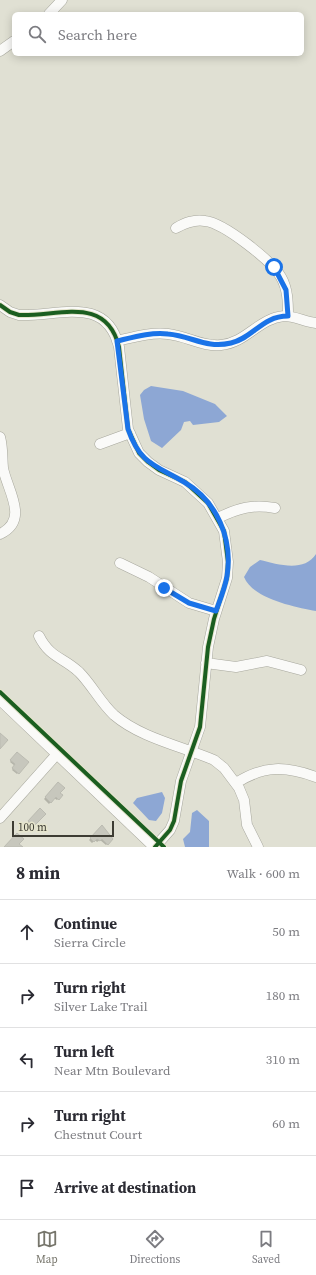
<!DOCTYPE html>
<html lang="en">
<head>
<meta charset="utf-8">
<style>
	body { margin:0; font-family:"Source Serif 4",serif; background:#f7f7f7; color:#2b2b33 }
	.scale { position:absolute; left:12px; bottom:10px; width:102px; box-sizing:border-box; padding-left:4px; border:2px solid #3d3c33; border-top:0; font-size:11px; line-height:14px; white-space:nowrap; color:#3d3c33; -webkit-text-stroke:3px #e6e5cd; paint-order:stroke }
	.stop { position:absolute; width:12px; height:12px; margin:-9px; border:3px solid #1a73e8; border-radius:50%; background:#fff }
	.stop.end { background:#1a73e8; border-color:#fff; box-shadow:0 1px 4px #0008 }
	.list { margin:0; padding:0; list-style:none }
	h2 { display:flex; justify-content:space-between; align-items:center; height:52px; margin:0; padding:0 16px; font-size:17px }
	h2 small { font-size:13px; font-weight:400; color:#7c7c81 }
	.list li { display:grid; grid-template-columns:26px 1fr auto; gap:12px; align-items:center; box-sizing:border-box; height:64px; padding:0 16px; border-top:1px solid #e1e1e2 }
	.list b { display:block; font-size:15px; white-space:nowrap }
	.list p { margin:0; font-size:13px; white-space:nowrap; color:#7c7c81 }
	.list em { font-size:13px; font-style:normal; color:#7c7c81 }
	.icon { flex:none; width:22px; height:22px; fill:none; stroke:currentColor; stroke-width:2; stroke-linecap:round; stroke-linejoin:round }
	.map { position:relative; flex:none; width:316px; height:847px; overflow:hidden }
	.search { position:absolute; background:#fff; box-shadow:0 2px 10px #0003; left:12px; right:12px; top:12px; height:44px; display:flex; align-items:center; gap:10px; box-sizing:border-box; padding:0 14px; border-radius:6px; color:#7c7c81; font-size:15px }
	.sheet { height:372px; background:#fff }
	nav { display:flex; justify-content:space-around; align-items:center; box-sizing:border-box; height:56px; border-top:1px solid #e1e1e2; background:#fff; font-size:11px; color:#7c7c81 }
	nav a { display:grid; justify-items:center; gap:2px }
	nav .on { color:#76756b }
	.map>svg:first-child { display:block }
	.water { fill:#8da7d4 }
	.shadow { fill:#0003 }
	.building { fill:#c7c7bd; stroke:#bbbbb1 }
	.lines { fill:none; stroke-linecap:round; stroke-linejoin:round }
	.minor-casing { stroke:#a7a79d; stroke-width:11 }
	.minor { stroke:#fafaf8; stroke-width:10 }
	.cycleway-casing { stroke:#e6e5cd; stroke-width:6 }
	.cycleway { stroke:#1b5e20; stroke-width:4 }
	.route { stroke:#1a73e8; stroke-width:5 }
</style>
</head>
<body>
<div class="map">
<svg width="316" height="847" viewBox="0 0 316 847">
	<rect width="100%" height="100%" fill="#e0e0d3"/>
	<path class="water" d="M151,386L183,391L215,404L227,416L219,422L193,425L190,421L184,422L181,430L162,448L151,441L144,419L140,395L144,390Z
		M316,554V611C295,607 253,599 244,577L250,567L260,560C277,564 304,573 316,554Z
		M162,792L165,798L162,813L156,821L149,820L133,803L137,798Z
		M197,810L209,821V847H185L183,839L190,832L192,813Z"/>
	<path class="shadow" d="M17,753L27,762L17,774L12,770L15,766L10,762Z
		M58,783L59,793L62,795L57,800L54,798L49,804L44,799Z
		M40,810L44,814L32,827L27,823Z
		M102,826L112,839L106,845L100,840L97,842L95,840L92,843L89,840Z"/>
	<path class="building" d="M0,733L8,740L0,749Z
		M17,752L29,762L19,774L12,768L15,764L10,760Z
		M58,782L65,788L60,793L63,795L59,800L56,797L51,803L45,797Z
		M40,808L46,814L34,826L28,821Z
		M102,825L113,839L108,845L102,839L100,841L97,839L94,842L90,838Z
		M17,833L24,839L19,844L23,847H4Z"/>
	<g class="lines">
		<defs>
			<path id="minor" d="M49,14L62,0
				M0,51L14,41
				M176,228C185,223 194,219 205,221C224,223 272,261 281,277C288,289 288,303 288,316
				M0,305L10,312L19,315C57,317 106,294 119,347L128,429L139,453L148,462L159,470L185,482L208,503L224,531L228,562L227,578L214,619L208,647L200,727L181,781L174,821L170,830L155,847
				M117,341C134,337 151,332 168,334C187,336 203,347 221,345C246,343 259,318 284,316C295,316 305,322 316,323
				M0,437C3,448 2,458 3,468C7,490 30,520 0,534
				M100,444L130,433
				M218,518C238,508 253,504 275,508
				M120,563L149,577L189,603L216,611
				M39,636C50,658 63,657 79,672C92,685 100,702 114,715C141,738 181,746 214,760L224,768L239,788L244,800L247,825L258,847
				M206,663L236,667L267,661L301,670
				M0,700L154,847
				M236,783C264,765 286,766 316,777
				M0,818L57,754"/>
		</defs>
		<use href="#minor" class="minor-casing"/>
		<use href="#minor" class="minor"/>
		<defs>
			<path id="cycleway" d="M0,305L10,312L19,315C57,317 106,294 119,347L128,429L139,453L148,462L159,470L185,482L208,503L224,531L228,562L227,578L214,619L208,647L200,727L181,781L174,821L170,830L155,847
				M0,692L164,847"/>
		</defs>
		<use href="#cycleway" class="cycleway-casing"/>
		<use href="#cycleway" class="cycleway"/>
	</g>
	<g class="lines">
		<path class="route" d="M164,588L189,603L216,611C220,600 225,588 227,576C233,539 217,501 184,482C155,465 140,464 128,429L117,341C134,337 151,332 168,334C192,336 206,349 231,343C253,338 262,316 288,316L286,290L274,267"/>
	</g>
</svg>
<div class="scale">100 m</div>
<div class="stop" style="left:274px;top:267px"></div>
<div class="stop end" style="left:164px;top:588px"></div>
<div class="search"><svg class="icon" aria-label="search" viewBox="0 0 24 24"><circle cx="10" cy="10" r="6"/><path d="M15 15l6 6"/></svg>Search here</div>
</div>
<section class="sheet">
<h2>8 min<small>Walk · 600 m</small></h2>
<ul class="list">
<li><svg class="icon" aria-label="ahead" viewBox="0 0 24 24"><path d="M12 20V5M6 11l6-6 6 6"/></svg><div><b>Continue</b><p>Sierra Circle</p></div><em>50 m</em></li>
<li><svg class="icon" aria-label="right" viewBox="0 0 24 24"><path d="M7 20v-9h11M14 6l5 5-5 5"/></svg><div><b>Turn right</b><p>Silver Lake Trail</p></div><em>180 m</em></li>
<li><svg class="icon" aria-label="left" viewBox="0 0 24 24"><path d="M17 20v-9H6M10 6l-5 5 5 5"/></svg><div><b>Turn left</b><p>Near Mtn Boulevard</p></div><em>310 m</em></li>
<li><svg class="icon" aria-label="right" viewBox="0 0 24 24"><path d="M7 20v-9h11M14 6l5 5-5 5"/></svg><div><b>Turn right</b><p>Chestnut Court</p></div><em>60 m</em></li>
<li><svg class="icon" aria-label="arrive" viewBox="0 0 24 24"><path d="M6 21V4h12l-3 4 3 4H6"/></svg><div><b>Arrive at destination</b></div></li>
</ul>
</section>
<nav>
<a class="on"><svg class="icon" aria-label="map" viewBox="0 0 24 24"><path d="M3 6l6-2 6 2 6-2v14l-6 2-6-2-6 2zM9 4v14M15 6v14"/></svg>Map</a>
<a><svg class="icon" aria-label="directions" viewBox="0 0 24 24"><path d="M12 3l9 9-9 9-9-9zM9 14v-3h6M13 9l2 2-2 2"/></svg>Directions</a>
<a><svg class="icon" aria-label="saved" viewBox="0 0 24 24"><path d="M7 4h10v16l-5-4-5 4z"/></svg>Saved</a>
</nav>
</body>
</html>
